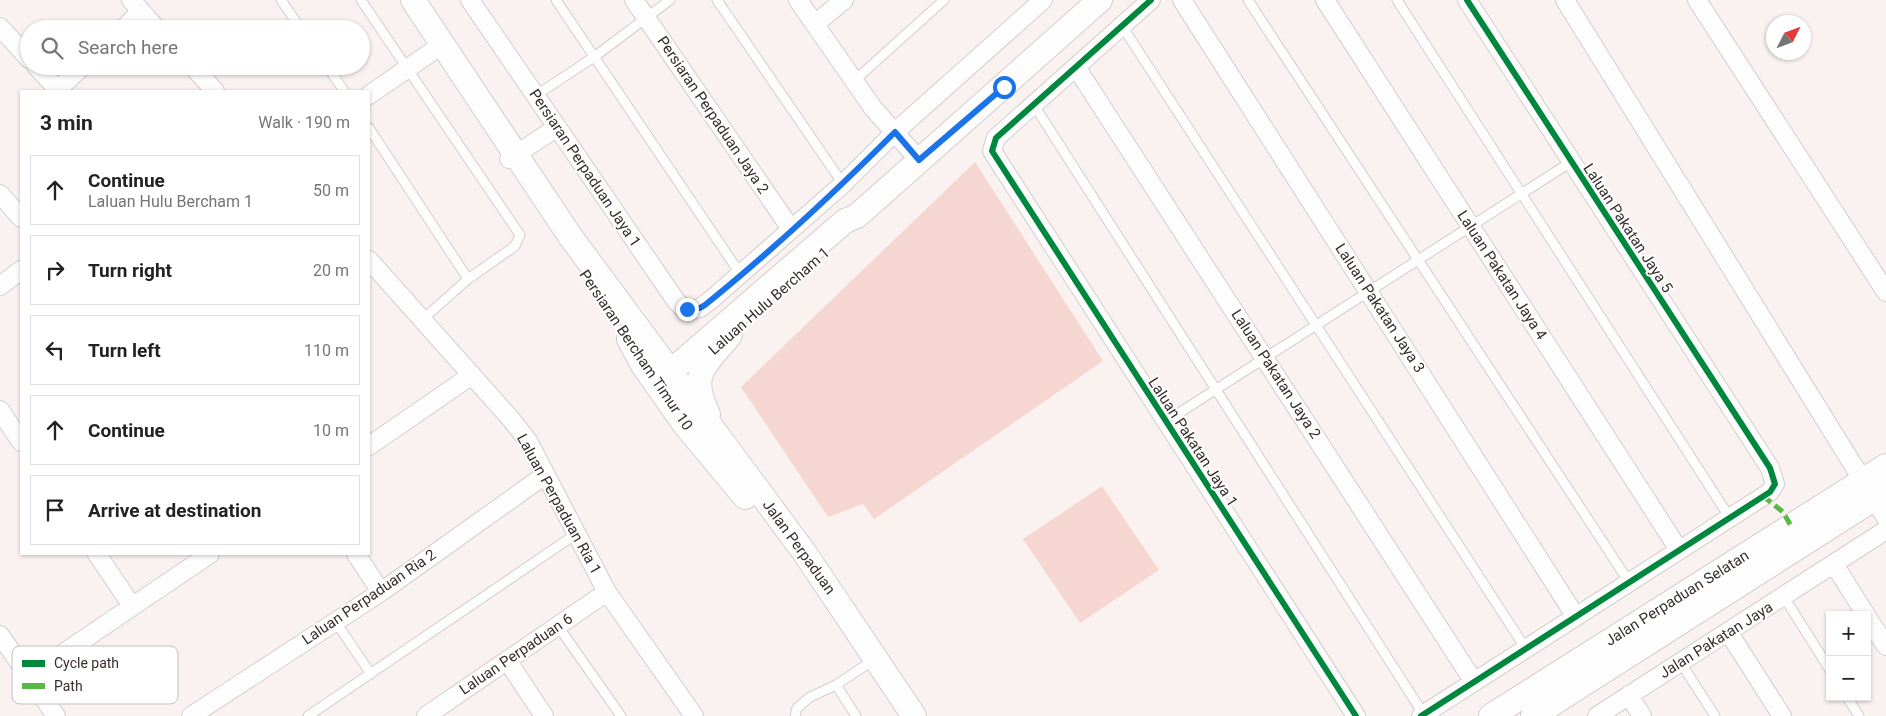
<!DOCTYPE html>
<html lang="en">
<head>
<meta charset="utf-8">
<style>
	body { margin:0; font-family:Roboto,sans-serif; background:#f2f2f2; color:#222 }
	.controls { position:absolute; right:15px; bottom:15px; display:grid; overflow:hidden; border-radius:0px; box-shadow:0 1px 4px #0004 }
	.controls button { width:45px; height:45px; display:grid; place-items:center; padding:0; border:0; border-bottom:1px solid #e0e0e0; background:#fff; color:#222; font:25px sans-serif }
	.compass { position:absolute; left:1766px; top:15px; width:45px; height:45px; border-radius:50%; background:#fff; box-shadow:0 1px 4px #0004; rotate:48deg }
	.stop { position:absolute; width:15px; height:15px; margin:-11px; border:4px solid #1a73e8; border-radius:50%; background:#fff }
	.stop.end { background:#1a73e8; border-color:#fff; box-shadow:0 1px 5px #0008 }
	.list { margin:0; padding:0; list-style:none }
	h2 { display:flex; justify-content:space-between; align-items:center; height:65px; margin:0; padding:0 20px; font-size:21px }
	h2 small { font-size:16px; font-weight:400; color:#767676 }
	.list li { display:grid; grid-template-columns:32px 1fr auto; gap:15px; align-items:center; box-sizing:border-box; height:70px; margin:0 10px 10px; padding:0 10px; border:1px solid #e0e0e0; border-radius:0px }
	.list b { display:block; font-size:19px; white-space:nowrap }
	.list p { margin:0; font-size:16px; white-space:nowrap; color:#767676 }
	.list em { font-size:16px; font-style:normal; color:#767676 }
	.icon { flex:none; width:28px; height:28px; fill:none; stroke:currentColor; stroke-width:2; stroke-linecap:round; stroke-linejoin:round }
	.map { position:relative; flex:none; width:1886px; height:716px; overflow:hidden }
	.search { position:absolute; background:#fff; box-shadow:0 1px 4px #0004; left:20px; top:20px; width:350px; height:55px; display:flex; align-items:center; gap:12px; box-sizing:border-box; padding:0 18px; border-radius:28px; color:#767676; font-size:19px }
	.panel { position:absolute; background:#fff; box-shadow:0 1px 4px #0004; left:20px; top:90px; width:350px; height:465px; border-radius:0px }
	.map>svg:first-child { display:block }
	.green { fill:#f6d6d0 }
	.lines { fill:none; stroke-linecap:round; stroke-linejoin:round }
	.lane-casing { stroke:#d5cdcb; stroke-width:11 }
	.street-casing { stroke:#d5cdcb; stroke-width:20 }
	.secondary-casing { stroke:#d5cdcb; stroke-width:26 }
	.lane { stroke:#fefdfd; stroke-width:9 }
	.street { stroke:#fefdfd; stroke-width:18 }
	.secondary { stroke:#fefdfd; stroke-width:24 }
	.quiet { stroke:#58b947; stroke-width:5; stroke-dasharray:10 5; stroke-linecap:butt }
	.cycleway-casing { stroke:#fff; stroke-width:9 }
	.cycleway { stroke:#00873e; stroke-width:6 }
	.route { stroke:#1a73e8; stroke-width:6 }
	.labels { text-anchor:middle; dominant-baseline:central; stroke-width:4; stroke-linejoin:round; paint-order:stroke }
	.street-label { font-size:15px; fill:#382e2c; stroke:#fff }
	.key { fill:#fff; stroke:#c3c0c0; stroke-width:1 }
	.key-label { font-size:14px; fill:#382e2c }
</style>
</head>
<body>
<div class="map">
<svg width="1886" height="716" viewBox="0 0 1886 716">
	<rect width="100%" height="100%" fill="#faf2f0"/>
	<path class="green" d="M975,162L1103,361L874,519L863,504L828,517L741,387Z
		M1102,486L1159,570L1080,623L1023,539Z"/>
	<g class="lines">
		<defs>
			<path id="lane" d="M281,0L301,29
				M361,0L520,235L515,246L468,279L422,320
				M556,0L741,275
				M717,0L843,184
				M1248,0L1629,582
				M1397,0L1730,518
				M1122,26L1526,649
				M327,66L344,91
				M854,81L944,0
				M535,96L594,57L670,0
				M1034,105L1424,715
				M369,128L468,279
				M1165,422L1571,162
				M1784,597L1830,670
				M335,621L371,674
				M558,626L621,716
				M1681,663L1715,716
				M836,685L856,716
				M1847,697L1859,716
				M308,716L576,534
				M795,716L797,708L810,697L836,685L875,659"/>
			<path id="street" d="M131,0L157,29
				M470,0L676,301L681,306L693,310L700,308L712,299L843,184L895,132L1043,0
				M634,0L791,229
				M798,0L873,108L919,160
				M1151,0L996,138L992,151L1356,716
				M1182,0L1576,617
				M1325,0L1679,550
				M1565,0L1886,518
				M1697,0L1886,292
				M815,24L844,0
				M0,27L29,59
				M123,29L141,11
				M36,66L59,91
				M192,66L215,91
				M1076,67L1474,682
				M57,90L83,66
				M369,95L443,44
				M509,159L556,128
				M0,194L21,218
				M369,260L510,418L528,441L607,592L694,716
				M0,286L21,270
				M0,410L21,442
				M369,446L472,375
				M97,554L132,606
				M356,554L381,592
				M1834,564L1866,615
				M1867,617L1886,646
				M1729,633L1782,716
				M0,635L56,716
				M507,660L544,716
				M28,677L210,554
				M1629,695L1642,716
				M191,716L381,592L545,475
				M426,716L607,592
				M1421,716L1770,492L1775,484L1770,468L1467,0
				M1597,716L1886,530"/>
			<path id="secondary" d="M413,0L570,236L804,552L914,716
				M629,339L643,365L685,425L745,497
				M669,373L845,221L857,216L1100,0
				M708,414C688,374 705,366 730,335
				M1491,716L1886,466
				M1533,716L1886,491"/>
		</defs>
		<use href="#lane" class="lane-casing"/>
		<use href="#street" class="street-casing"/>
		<use href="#secondary" class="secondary-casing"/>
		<use href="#lane" class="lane"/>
		<use href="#street" class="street"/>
		<use href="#secondary" class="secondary"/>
		<path class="quiet" d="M1763,496L1783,512L1791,526"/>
		<defs>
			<path id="cycleway" d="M1151,0L996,138L992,151L1356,716
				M1421,716L1770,492L1775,484L1770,468L1467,0"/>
		</defs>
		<use href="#cycleway" class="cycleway-casing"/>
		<use href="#cycleway" class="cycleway"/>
	</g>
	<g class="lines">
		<path class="route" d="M687,309L700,308L705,305C772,251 835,192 895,132L919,160L1004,87"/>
	</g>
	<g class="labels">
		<g class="street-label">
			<text transform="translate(713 115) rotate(56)">Persiaran Perpaduan Jaya 2</text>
			<text transform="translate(585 168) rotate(56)">Persiaran Perpaduan Jaya 1</text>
			<text transform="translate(1628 228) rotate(57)">Laluan Pakatan Jaya 5</text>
			<text transform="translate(1502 275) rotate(57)">Laluan Pakatan Jaya 4</text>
			<text transform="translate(769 301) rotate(-41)">Laluan Hulu Bercham 1</text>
			<text transform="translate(1380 308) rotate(57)">Laluan Pakatan Jaya 3</text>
			<text transform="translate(636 350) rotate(56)">Persiaran Bercham Timur 10</text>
			<text transform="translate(1276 374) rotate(57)">Laluan Pakatan Jaya 2</text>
			<text transform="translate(1193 442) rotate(57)">Laluan Pakatan Jaya 1</text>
			<text transform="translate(559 504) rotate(61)">Laluan Perpaduan Ria 1</text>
			<text transform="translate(799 547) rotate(54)">Jalan Perpaduan</text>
			<text transform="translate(369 597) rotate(-34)">Laluan Perpaduan Ria 2</text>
			<text transform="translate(1677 598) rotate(-32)">Jalan Perpaduan Selatan</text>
			<text transform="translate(1716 640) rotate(-32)">Jalan Pakatan Jaya</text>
			<text transform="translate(516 654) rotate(-34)">Laluan Perpaduan 6</text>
		</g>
	</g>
	<rect x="12" y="646" width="166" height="58" rx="8" class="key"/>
	<rect x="22" y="660" width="23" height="7" fill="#00873e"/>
	<rect x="22" y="683" width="23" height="6" fill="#58b947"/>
	<g class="key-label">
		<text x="54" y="668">Cycle path</text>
		<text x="54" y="691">Path</text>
	</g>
</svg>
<div class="controls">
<button>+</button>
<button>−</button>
</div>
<svg class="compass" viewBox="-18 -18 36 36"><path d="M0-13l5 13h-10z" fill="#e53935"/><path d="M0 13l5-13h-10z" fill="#767676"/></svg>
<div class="stop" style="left:1004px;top:87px"></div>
<div class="stop end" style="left:687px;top:309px"></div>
<div class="search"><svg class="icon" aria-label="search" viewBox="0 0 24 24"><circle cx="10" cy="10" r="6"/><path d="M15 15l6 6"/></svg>Search here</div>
<section class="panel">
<h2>3 min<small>Walk · 190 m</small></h2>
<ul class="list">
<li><svg class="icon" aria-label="ahead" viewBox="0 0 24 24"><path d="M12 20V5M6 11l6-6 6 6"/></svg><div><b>Continue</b><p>Laluan Hulu Bercham 1</p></div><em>50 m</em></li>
<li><svg class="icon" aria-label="right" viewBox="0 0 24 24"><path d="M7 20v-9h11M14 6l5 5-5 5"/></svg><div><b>Turn right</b></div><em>20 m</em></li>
<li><svg class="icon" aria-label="left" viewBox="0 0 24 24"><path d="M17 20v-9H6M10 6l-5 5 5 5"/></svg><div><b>Turn left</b></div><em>110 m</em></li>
<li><svg class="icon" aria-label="ahead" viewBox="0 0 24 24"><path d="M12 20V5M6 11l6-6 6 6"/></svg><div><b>Continue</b></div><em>10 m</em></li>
<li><svg class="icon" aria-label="arrive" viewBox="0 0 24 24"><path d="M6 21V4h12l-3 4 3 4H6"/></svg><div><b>Arrive at destination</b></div></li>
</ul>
</section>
</div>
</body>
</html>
